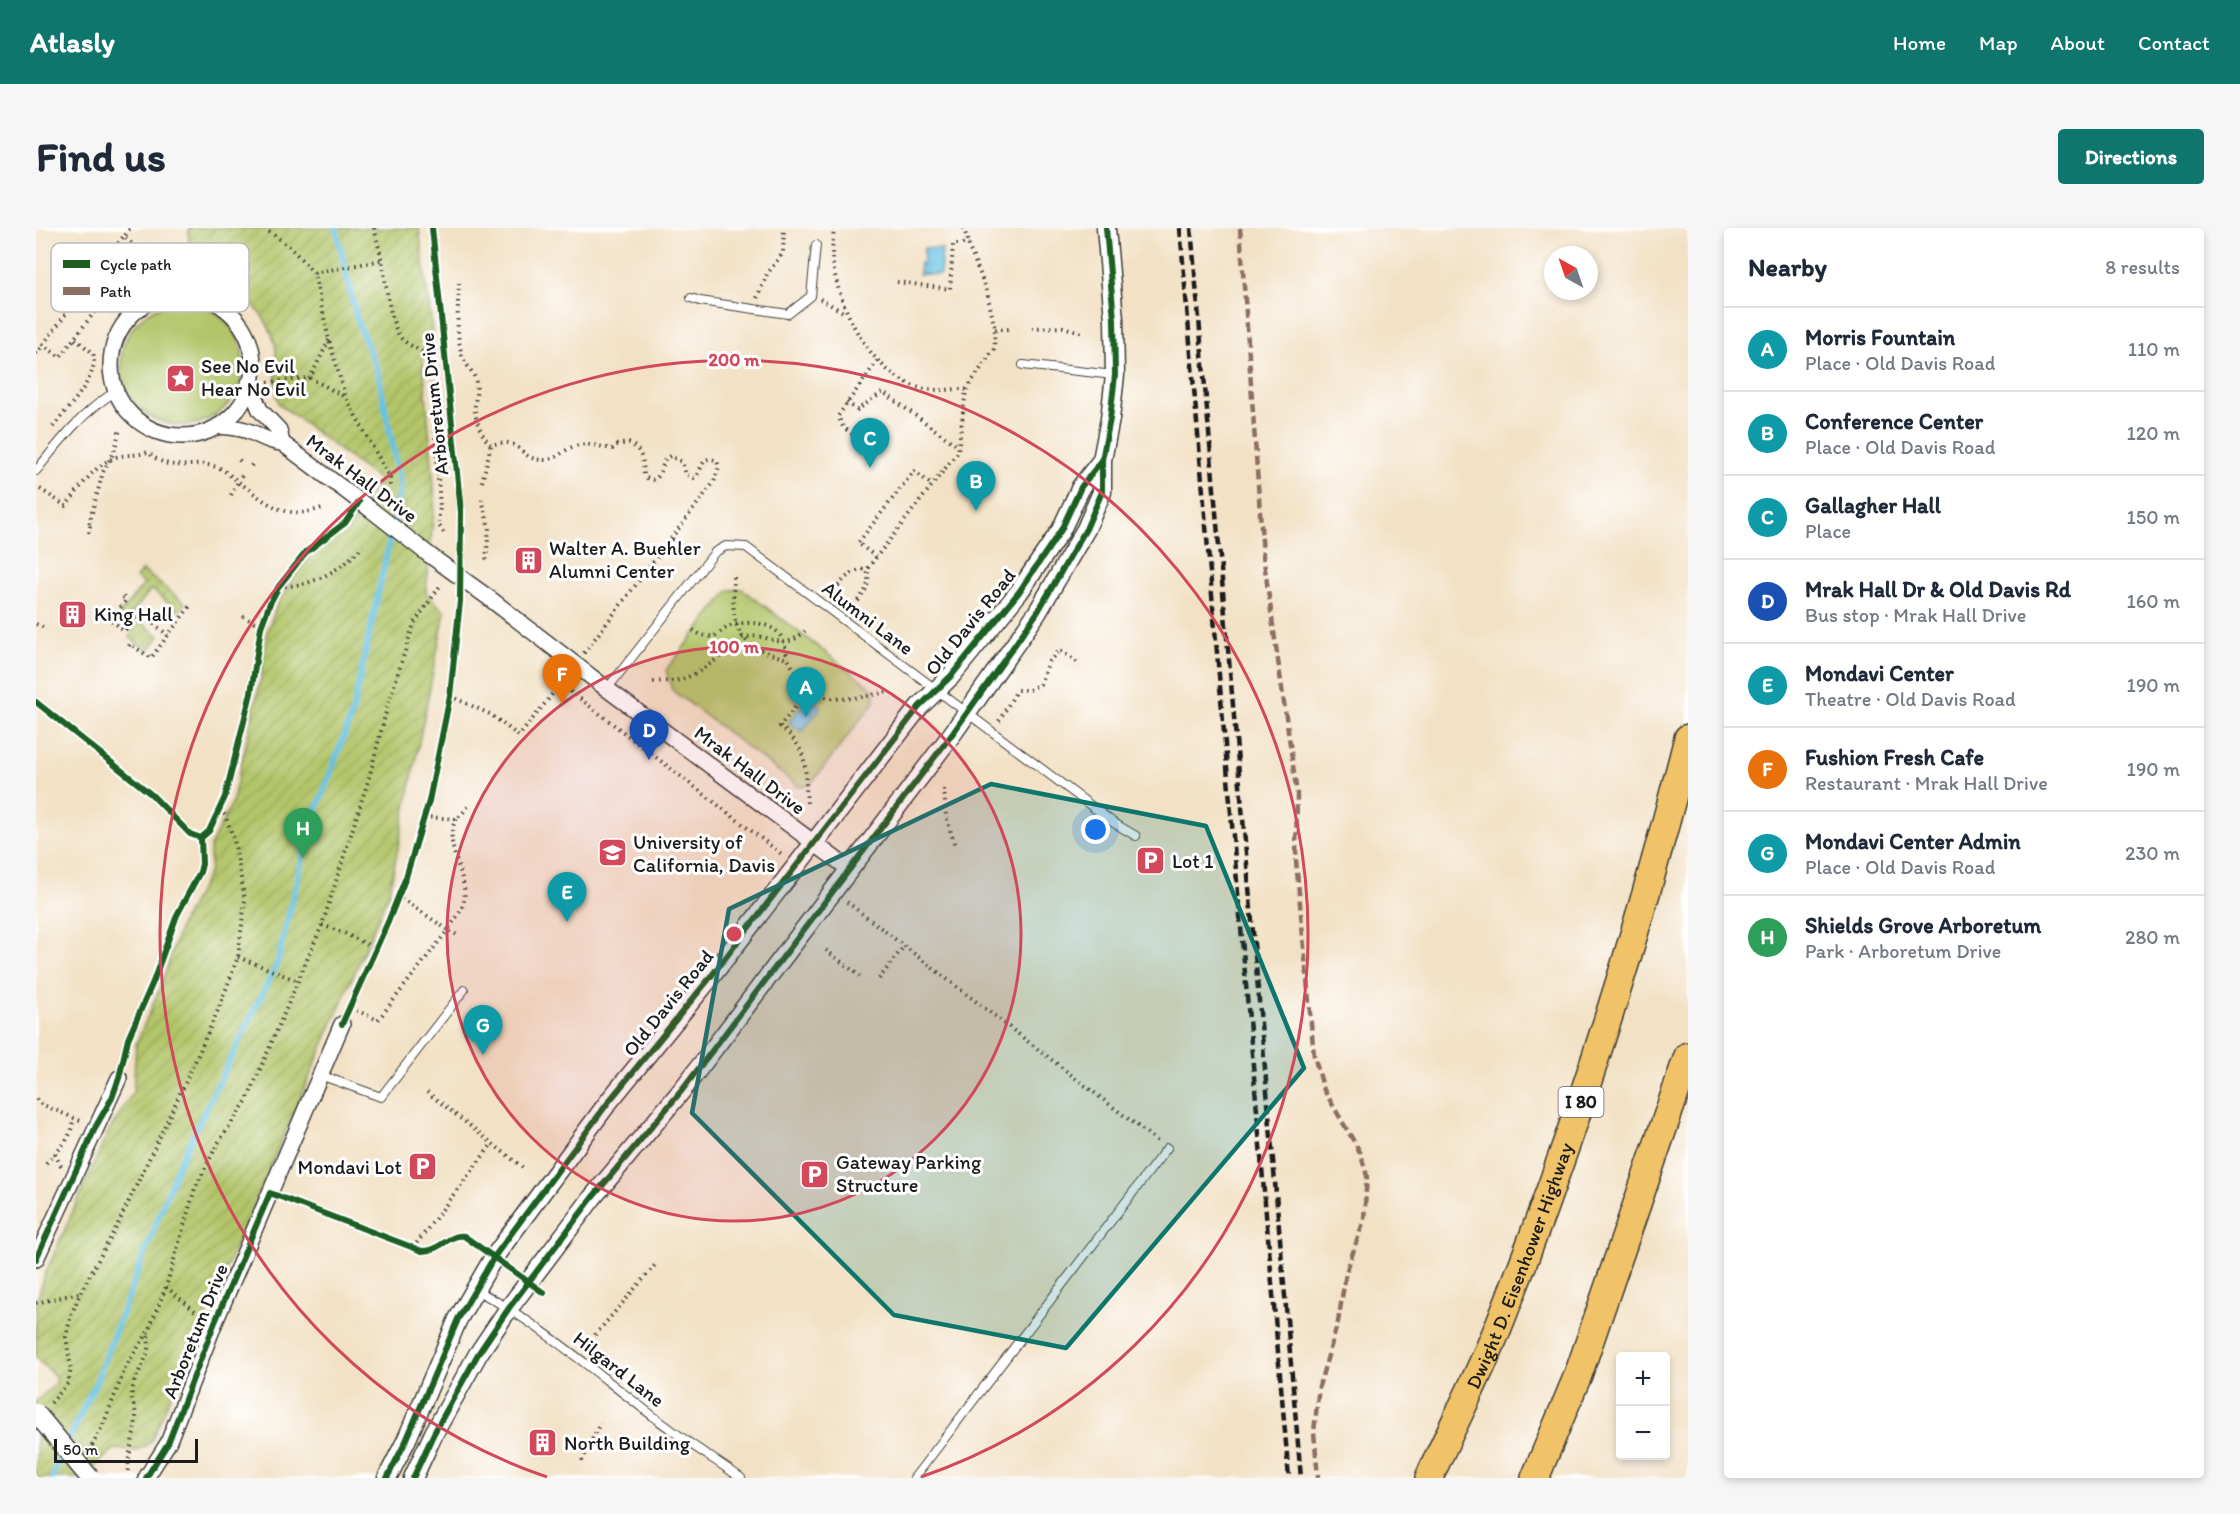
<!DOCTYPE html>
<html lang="en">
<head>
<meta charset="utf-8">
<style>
	body { margin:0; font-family:Itim,sans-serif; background:#f6f6f7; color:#1f2937 }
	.controls { position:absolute; right:18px; bottom:18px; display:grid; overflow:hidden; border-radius:6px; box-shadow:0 3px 9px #0003 }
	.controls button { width:54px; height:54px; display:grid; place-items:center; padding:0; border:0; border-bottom:2px solid #e0e1e3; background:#fff; color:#1f2937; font:30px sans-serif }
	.compass { position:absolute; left:1508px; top:18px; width:54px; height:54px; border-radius:50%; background:#fff; box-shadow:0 3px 9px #0003; rotate:320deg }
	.scale { position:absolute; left:18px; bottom:15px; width:144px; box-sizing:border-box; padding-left:6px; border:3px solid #1c1c1c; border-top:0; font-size:16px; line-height:21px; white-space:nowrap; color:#1c1c1c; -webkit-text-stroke:4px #fff; paint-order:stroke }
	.you { position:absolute; left:1060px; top:602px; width:21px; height:21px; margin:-15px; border:4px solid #fff; border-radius:50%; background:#1a73e8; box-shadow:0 0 0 9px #1a73e833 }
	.badge { display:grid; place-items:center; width:39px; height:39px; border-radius:50%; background:#0f766e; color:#fff; font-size:20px; font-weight:700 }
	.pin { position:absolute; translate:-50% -50px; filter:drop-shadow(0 2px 3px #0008) }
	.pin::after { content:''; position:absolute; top:32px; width:21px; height:18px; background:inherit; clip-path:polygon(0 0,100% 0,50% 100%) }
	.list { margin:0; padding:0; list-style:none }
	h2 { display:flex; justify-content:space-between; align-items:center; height:78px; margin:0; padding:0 24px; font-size:26px }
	h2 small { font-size:20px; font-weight:400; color:#747a83 }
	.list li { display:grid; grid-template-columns:39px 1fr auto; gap:18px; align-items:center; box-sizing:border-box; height:84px; padding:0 24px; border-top:2px solid #e0e1e3 }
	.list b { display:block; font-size:22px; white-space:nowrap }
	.list p { margin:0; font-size:20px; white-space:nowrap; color:#747a83 }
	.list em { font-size:20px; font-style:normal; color:#747a83 }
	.map { position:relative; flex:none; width:1652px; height:1250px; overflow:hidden; border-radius:6px }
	header { display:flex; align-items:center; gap:36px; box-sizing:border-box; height:84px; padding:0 30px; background:#0f766e; color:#fff }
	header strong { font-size:28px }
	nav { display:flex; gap:33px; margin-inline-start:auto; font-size:21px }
	.intro { display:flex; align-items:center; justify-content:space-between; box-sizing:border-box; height:144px; padding:0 36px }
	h1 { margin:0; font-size:42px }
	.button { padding:15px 27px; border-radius:6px; background:#0f766e; color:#fff; font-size:21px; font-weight:700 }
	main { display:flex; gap:36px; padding:0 36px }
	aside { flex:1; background:#fff; border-radius:6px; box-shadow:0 3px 9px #0003 }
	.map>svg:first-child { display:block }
	.grass { fill:#b2c569; stroke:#677042; stroke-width:1.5 }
	.garden { fill:url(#garden-furrows); stroke:#677042; stroke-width:1.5 }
	.water { fill:url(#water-ripples); stroke:#416f80; stroke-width:1.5 }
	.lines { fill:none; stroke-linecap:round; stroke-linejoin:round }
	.stream { stroke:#66c2e4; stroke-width:6 }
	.service-casing { stroke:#3c3a35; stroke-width:10 }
	.minor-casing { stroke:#3c3a35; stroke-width:18 }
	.tertiary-casing { stroke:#3c3a35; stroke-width:21 }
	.motorway-casing { stroke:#3c3a35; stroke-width:30 }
	.path { stroke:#3c3a35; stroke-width:4; stroke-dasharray:1.5 4.5; stroke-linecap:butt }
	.service { stroke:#fff; stroke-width:8 }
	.minor { stroke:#fff; stroke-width:15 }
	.tertiary { stroke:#fff; stroke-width:18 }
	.motorway { stroke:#f0c369; stroke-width:27 }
	.rail { stroke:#1c1c1c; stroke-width:4.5; stroke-dasharray:9 4.5; stroke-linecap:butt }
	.minor-bridge-casing { stroke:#3c3a35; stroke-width:18; stroke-linecap:butt }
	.tertiary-bridge-casing { stroke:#3c3a35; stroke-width:21; stroke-linecap:butt }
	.minor-bridge { stroke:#fff; stroke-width:15 }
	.tertiary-bridge { stroke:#fff; stroke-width:18 }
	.quiet { stroke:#8d6e63; stroke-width:4.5; stroke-dasharray:9 4.5; stroke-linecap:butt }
	.cycleway-casing { stroke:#fff; stroke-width:10 }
	.cycleway { stroke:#1b5e20; stroke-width:6 }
	.marked { fill:#0f766e; fill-opacity:0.2; stroke:#0f766e; stroke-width:4.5; stroke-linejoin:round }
	.ring { fill:none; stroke:#d1495b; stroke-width:3 }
	.labels { text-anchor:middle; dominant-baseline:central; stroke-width:6; stroke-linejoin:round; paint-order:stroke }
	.shield { fill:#fff; stroke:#606060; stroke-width:1.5 }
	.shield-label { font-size:18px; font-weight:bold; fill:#1c1c1c }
	.poi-label { font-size:20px; fill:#1c1c1c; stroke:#fff; text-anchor:start }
	.street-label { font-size:20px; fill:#1c1c1c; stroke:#fff }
	.key { fill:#fff; stroke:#bbb; stroke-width:1.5 }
	.key-label { font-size:16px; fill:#1c1c1c }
	.centre { fill:#d1495b; stroke:#fff; stroke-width:3 }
	.ring-label { font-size:18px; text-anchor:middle; font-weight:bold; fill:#d1495b; stroke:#fff; stroke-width:6; stroke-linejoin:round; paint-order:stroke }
</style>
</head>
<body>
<header>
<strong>Atlasly</strong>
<nav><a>Home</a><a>Map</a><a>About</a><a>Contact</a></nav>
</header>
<div class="intro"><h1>Find us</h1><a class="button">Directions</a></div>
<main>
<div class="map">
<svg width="1652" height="1250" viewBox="0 0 1652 1250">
	<defs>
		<pattern id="garden-furrows" width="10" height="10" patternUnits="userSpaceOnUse" patternTransform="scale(1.5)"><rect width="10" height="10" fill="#b2c569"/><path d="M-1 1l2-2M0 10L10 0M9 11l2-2" fill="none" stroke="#98a95a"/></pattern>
		<pattern id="water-ripples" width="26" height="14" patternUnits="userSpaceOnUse" patternTransform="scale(1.5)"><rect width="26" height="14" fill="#66c2e4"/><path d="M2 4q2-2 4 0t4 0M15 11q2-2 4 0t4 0" fill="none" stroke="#58a6c3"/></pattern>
	</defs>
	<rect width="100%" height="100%" fill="#fff"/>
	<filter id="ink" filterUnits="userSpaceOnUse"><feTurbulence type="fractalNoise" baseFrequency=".0167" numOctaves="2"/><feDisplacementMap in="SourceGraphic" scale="12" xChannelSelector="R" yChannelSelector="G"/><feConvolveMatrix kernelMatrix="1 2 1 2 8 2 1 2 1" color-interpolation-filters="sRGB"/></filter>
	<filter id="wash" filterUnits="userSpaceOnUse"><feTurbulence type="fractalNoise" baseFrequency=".008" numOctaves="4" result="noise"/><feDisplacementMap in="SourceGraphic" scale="24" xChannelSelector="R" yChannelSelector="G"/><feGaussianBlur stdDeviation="1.35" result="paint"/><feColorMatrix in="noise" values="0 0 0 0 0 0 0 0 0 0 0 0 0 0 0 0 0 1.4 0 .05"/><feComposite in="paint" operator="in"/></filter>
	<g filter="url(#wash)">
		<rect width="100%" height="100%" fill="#f2e1c5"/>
		<path class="grass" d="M85 136a61 61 0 1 1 122 0a61 61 0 1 1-122 0Z
			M706,361L839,462V473L774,557L763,559L636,462L630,442L693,362Z"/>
		<path class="garden" d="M153,0H383L399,125L387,131L399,271L390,365L409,384L353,665L115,1214L101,1223L78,1221L46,1250H0V1173L20,1156L19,1148L0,1130V1075L10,1044L71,906L97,864L100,816L124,760L145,696L174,643V618L196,575L225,451L231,404L241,377L257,350L277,326L312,301L344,253L243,176C236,156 243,136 239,116C232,87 208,64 183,51C173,47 161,45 151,43Z
			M106,342L149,375L143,383L115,361L91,392L83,387L108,356L100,350Z
			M104,393L123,408L112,423L93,409Z"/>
		<path class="water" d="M888,20L906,21L904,47L883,46L884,35H887Z
			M772,469L785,479L766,504L753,494Z"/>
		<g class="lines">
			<path class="stream" d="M17,1250L20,1239L60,1154L141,940L241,736L272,606L316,486L365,260L342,144L321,92L300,0"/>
		</g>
	</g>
	<g filter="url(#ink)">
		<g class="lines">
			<defs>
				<path id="service" d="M655,70L664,73L752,86L775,68L780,17
					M987,137L1078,147
					M0,243C24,213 46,184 79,164
					M571,461L679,324L690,318L710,319L1078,595L1100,608
					M284,847L345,869L428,762
					M440,1062C512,1100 572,1156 637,1203C659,1220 683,1234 705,1250
					M878,1250L1131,920"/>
				<path id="minor" d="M75 137a71 71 0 1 1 142 0a71 71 0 1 1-142 0Z
					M213,155L224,182L243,202L246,215
					M182,198C193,199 204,199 215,204C227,209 233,214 246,215L334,281
					M392,326L453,370L571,461L813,641
					M0,1031L83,850
					M110,1250L132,1215L179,1094L306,796"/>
				<path id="tertiary" d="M351,1250L370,1213L422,1091L458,1029L574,872L673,751L883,479L915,448L983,364L1025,302L1045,259L1066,232
					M377,1250L398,1205L442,1126L473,1080L556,970L647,861L917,505L1001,385L1050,301L1066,264V232L1074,191L1079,147L1078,91L1070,0"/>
				<g id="motorway">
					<path id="s1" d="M1393,1250C1415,1200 1441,1152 1461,1102C1538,909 1601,711 1652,510"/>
					<path d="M1499,1250L1542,1147L1652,828"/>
				</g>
			</defs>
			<use href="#service" class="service-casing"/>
			<use href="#minor" class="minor-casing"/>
			<use href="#tertiary" class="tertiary-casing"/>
			<use href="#motorway" class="motorway-casing"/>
			<path class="path" d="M228,0L253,18L278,45L293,112L310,170L354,250V259
				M338,0L346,32
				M798,0C797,12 795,25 797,37C804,80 830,134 871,155C882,161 895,162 907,162C915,162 922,160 930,162
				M278,45L346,32C350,52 353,95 365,110C374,120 387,120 394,133L404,279L402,296L408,305
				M44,54L55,52
				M861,54L914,61L917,16H933
				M423,55C422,79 419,108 427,130C431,139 439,145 440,155C442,164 438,174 439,183C440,194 447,210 455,217
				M50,59L68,73
				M721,70L731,46L747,25L748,0
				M784,71L809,85
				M996,100L1027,99L1045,104
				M959,101H974
				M293,112L274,150L309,169
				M6,116L24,129L105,23L88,9L94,0
				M0,126L87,9
				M232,154L274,150
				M811,174L821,182L847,164L923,219
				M17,199C30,181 64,149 57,125L39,111
				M816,206L807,199L802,188L842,132
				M203,232L206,235
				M215,238L218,234
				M205,249L208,245
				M446,254L455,217C488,207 480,233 510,232C522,231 528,221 539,218C551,214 565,219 576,221L580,217L593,215C607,223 607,233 608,248C622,259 625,242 629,231L634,228L646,234L650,247L658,250C667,243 665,225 681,233L683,239L678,254L548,425
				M4,261L30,278C44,260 58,237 80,229C91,226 102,228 112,224C136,248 159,230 183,240C189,242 194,248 199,251C229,273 247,294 286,280
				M195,267L202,254
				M446,271L453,300L450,333
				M53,296L67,244L78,224L84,201
				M53,305L55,293
				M636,311L647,319
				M840,329L822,315L878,243L896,257
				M698,349C695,401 699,418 752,431C758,441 764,455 774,462C796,478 828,468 852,464
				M243,358C276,360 306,341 327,318
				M802,358C811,348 817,342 831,341L922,224L930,162L958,121L959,101L950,60L934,22L928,0
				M87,369L90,372L75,392L89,403L99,389L114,393L132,407
				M822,373C831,361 834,356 831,341
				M207,388L225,399
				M0,396L11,401
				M657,402L665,407L678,409C683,405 688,401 694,398C708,393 734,393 744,407C748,413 750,423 752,430
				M93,418L94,416L115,430L154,378
				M617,454C628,453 639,454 649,450C667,444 692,422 707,410C734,402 744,427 769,403
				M525,456L748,628
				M414,468L454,486L483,508L530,449
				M963,493L981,462H993L1004,456L1013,433L1024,422L1042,435
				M908,561L910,588L919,618
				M771,575C768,538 775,524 744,498L773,462
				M388,589L421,591L432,579
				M421,591C404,613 433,648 428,673C426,684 417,693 412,702L421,707
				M811,674L1121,913
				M286,697L308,705L340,721
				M790,722L824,748
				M202,729L262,753
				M843,751L868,718
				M315,780L342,792L412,702L362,668
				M391,864L490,942
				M0,871L5,876L47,894
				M19,926L25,938
				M10,935C24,920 36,912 37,890
				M377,1020L456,916
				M130,1059L165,1088
				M0,1075L43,1065
				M559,1107L620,1036
				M15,1175L32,1155L35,1141L30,1109L34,1091L44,1065L80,1000L152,849L183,780L202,729L209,672L198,612L189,587L184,582
				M53,1223L67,1197L91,1136L111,1106L130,1059L159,960L182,915L211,872L286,697L333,550L350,484L374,407L379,394L404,358
				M546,1233L564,1195
				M92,1243C92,1223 100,1205 100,1187C99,1179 95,1172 96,1164C99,1141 116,1133 112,1106"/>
			<use href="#service" class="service"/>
			<use href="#minor" class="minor"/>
			<use href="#tertiary" class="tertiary"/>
			<use href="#motorway" class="motorway"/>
			<path class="rail" d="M1144,0L1253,1250
				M1155,0L1265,1250"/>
			<defs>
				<path id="minor-bridge" d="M334,281L392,326"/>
				<path id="tertiary-bridge" d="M0,1185L54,1250"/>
			</defs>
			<use href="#minor-bridge" class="minor-bridge-casing"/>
			<use href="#tertiary-bridge" class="tertiary-bridge-casing"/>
			<use href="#minor-bridge" class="minor-bridge"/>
			<use href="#tertiary-bridge" class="tertiary-bridge"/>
			<path class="quiet" d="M1204,0L1227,327L1261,566L1260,632L1278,828L1288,862L1324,924L1331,948L1328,992L1310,1045L1302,1094L1283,1158L1278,1204L1282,1250"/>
			<defs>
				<path id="cycleway" d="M0,474L116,567L154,606L165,610
					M165,610L173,603L189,569L215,465L225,399L234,375L243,358L270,324L309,295L323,274
					M306,796L352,694L370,649L393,573L414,468L424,373L425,284L396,0
					M0,1031L60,898L76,870L83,850L92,811L117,754L141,687L164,644L166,636L165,610
					M110,1250L132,1215L179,1094L234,965L386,1023C405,1023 412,1006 428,1008L508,1065
					M351,1250L370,1213L422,1091L458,1029L574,872L673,751L883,479L915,448L983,364L1025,302L1045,259L1066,232
					M377,1250L398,1205L442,1126L473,1080L556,970L647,861L917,505L1001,385L1050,301L1066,264V232L1074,191L1079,147L1078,91L1070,0"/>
			</defs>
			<use href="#cycleway" class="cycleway-casing"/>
			<use href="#cycleway" class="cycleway"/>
		</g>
	</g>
	<path class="marked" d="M955,556L1170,598L1268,840L1030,1120L858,1087L656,885L693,681Z"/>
	<circle cx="698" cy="706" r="287" fill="#d1495b" fill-opacity=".12"/>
	<g class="ring">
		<circle cx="698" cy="706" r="287"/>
		<path d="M511 1249A574 574 0 1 1 885 1249"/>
	</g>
	<defs>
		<symbol id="sight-square" viewBox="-11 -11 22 22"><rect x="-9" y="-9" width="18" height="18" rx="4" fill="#d1495b" stroke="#fff"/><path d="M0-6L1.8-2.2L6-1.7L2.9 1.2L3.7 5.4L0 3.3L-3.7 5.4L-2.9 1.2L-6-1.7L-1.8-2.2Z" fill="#fff"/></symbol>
		<symbol id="building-square" viewBox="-11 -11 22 22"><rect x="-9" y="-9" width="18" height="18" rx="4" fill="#d1495b" stroke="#fff"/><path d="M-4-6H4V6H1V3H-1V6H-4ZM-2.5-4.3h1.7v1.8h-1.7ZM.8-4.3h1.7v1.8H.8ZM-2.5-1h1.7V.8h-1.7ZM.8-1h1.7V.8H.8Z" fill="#fff"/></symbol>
		<symbol id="university-square" viewBox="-11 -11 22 22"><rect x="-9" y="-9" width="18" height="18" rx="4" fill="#d1495b" stroke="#fff"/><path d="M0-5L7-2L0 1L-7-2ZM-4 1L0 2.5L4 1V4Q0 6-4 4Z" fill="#fff"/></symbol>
		<symbol id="parking-square" viewBox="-11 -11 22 22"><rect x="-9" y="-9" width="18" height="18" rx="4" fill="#d1495b" stroke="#fff"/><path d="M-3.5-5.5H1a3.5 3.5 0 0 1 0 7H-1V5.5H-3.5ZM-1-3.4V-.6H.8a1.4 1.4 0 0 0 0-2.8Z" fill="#fff"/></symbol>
	</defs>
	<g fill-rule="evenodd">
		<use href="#sight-square" x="128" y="134" width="33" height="33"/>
		<use href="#building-square" x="476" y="316" width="33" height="33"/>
		<use href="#building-square" x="20" y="370" width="33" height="33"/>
		<use href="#university-square" x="560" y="608" width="33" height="33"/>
		<use href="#parking-square" x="1098" y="616" width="33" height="33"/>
		<use href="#parking-square" x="370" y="922" width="33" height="33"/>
		<use href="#parking-square" x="762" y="930" width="33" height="33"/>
		<use href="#building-square" x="490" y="1198" width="33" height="33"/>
	</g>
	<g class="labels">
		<rect class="shield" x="1522.5" y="859" width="45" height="30" rx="4.5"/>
		<g class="shield-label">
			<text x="1545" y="874">I 80</text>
		</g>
		<g class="poi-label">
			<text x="165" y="138">See No Evil<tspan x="165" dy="23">Hear No Evil</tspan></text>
			<text x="513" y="320">Walter A. Buehler<tspan x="513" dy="23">Alumni Center</tspan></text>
			<text x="58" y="386">King Hall</text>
			<text x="597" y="614">University of<tspan x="597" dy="23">California, Davis</tspan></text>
			<text x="1136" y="633">Lot 1</text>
			<text x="800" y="934">Gateway Parking<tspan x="800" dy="23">Structure</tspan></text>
			<text x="366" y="939" text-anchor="end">Mondavi Lot</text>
			<text x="528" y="1215">North Building</text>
		</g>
		<g class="street-label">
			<text transform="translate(398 176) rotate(-96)">Arboretum Drive</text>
			<text transform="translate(326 250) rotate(37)">Mrak Hall Drive</text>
			<text transform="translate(832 390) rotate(37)">Alumni Lane</text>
			<text transform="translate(934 394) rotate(-51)">Old Davis Road</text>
			<text transform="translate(714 542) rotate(37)">Mrak Hall Drive</text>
			<text transform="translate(632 775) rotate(-51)">Old Davis Road</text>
			<text stroke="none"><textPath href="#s1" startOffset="231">Dwight D. Eisenhower Highway</textPath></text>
			<text transform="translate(159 1103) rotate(-68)">Arboretum Drive</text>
			<text transform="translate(583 1141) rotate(38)">Hilgard Lane</text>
		</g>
	</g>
	<rect x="15" y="15" width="198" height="69" rx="9" class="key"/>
	<rect x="27" y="32" width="27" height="8" fill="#1b5e20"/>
	<rect x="27" y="59" width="27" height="8" fill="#8d6e63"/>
	<g class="key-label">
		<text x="64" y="42">Cycle path</text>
		<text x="64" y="69">Path</text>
	</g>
	<circle cx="698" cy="706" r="9" class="centre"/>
	<g class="ring-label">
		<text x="698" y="138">200 m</text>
		<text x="698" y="425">100 m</text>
	</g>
</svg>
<div class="controls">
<button>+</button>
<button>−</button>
</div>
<svg class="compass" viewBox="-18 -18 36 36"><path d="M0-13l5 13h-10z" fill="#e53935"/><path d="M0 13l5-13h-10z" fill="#747a83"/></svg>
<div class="scale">50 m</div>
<div class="you"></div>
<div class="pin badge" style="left:770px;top:489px;background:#0f9aa8">A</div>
<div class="pin badge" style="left:940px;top:283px;background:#0f9aa8">B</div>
<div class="pin badge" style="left:834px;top:240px;background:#0f9aa8">C</div>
<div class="pin badge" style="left:613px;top:532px;background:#1a4fb4">D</div>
<div class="pin badge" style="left:531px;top:694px;background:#0f9aa8">E</div>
<div class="pin badge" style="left:526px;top:476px;background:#e8710a">F</div>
<div class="pin badge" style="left:447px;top:827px;background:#0f9aa8">G</div>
<div class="pin badge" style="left:267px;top:630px;background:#2e9e5b">H</div>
</div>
<aside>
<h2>Nearby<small>8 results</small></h2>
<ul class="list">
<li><span class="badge" style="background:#0f9aa8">A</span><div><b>Morris Fountain</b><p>Place · Old Davis Road</p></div><em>110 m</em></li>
<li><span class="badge" style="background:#0f9aa8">B</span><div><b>Conference Center</b><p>Place · Old Davis Road</p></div><em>120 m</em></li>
<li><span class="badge" style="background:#0f9aa8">C</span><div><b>Gallagher Hall</b><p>Place</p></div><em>150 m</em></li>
<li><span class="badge" style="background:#1a4fb4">D</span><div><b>Mrak Hall Dr &amp; Old Davis Rd</b><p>Bus stop · Mrak Hall Drive</p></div><em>160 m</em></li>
<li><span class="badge" style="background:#0f9aa8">E</span><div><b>Mondavi Center</b><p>Theatre · Old Davis Road</p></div><em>190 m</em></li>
<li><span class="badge" style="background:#e8710a">F</span><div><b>Fushion Fresh Cafe</b><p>Restaurant · Mrak Hall Drive</p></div><em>190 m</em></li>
<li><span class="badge" style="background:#0f9aa8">G</span><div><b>Mondavi Center Admin</b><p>Place · Old Davis Road</p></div><em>230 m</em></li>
<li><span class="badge" style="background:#2e9e5b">H</span><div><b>Shields Grove Arboretum</b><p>Park · Arboretum Drive</p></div><em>280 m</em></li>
</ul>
</aside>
</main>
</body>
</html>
